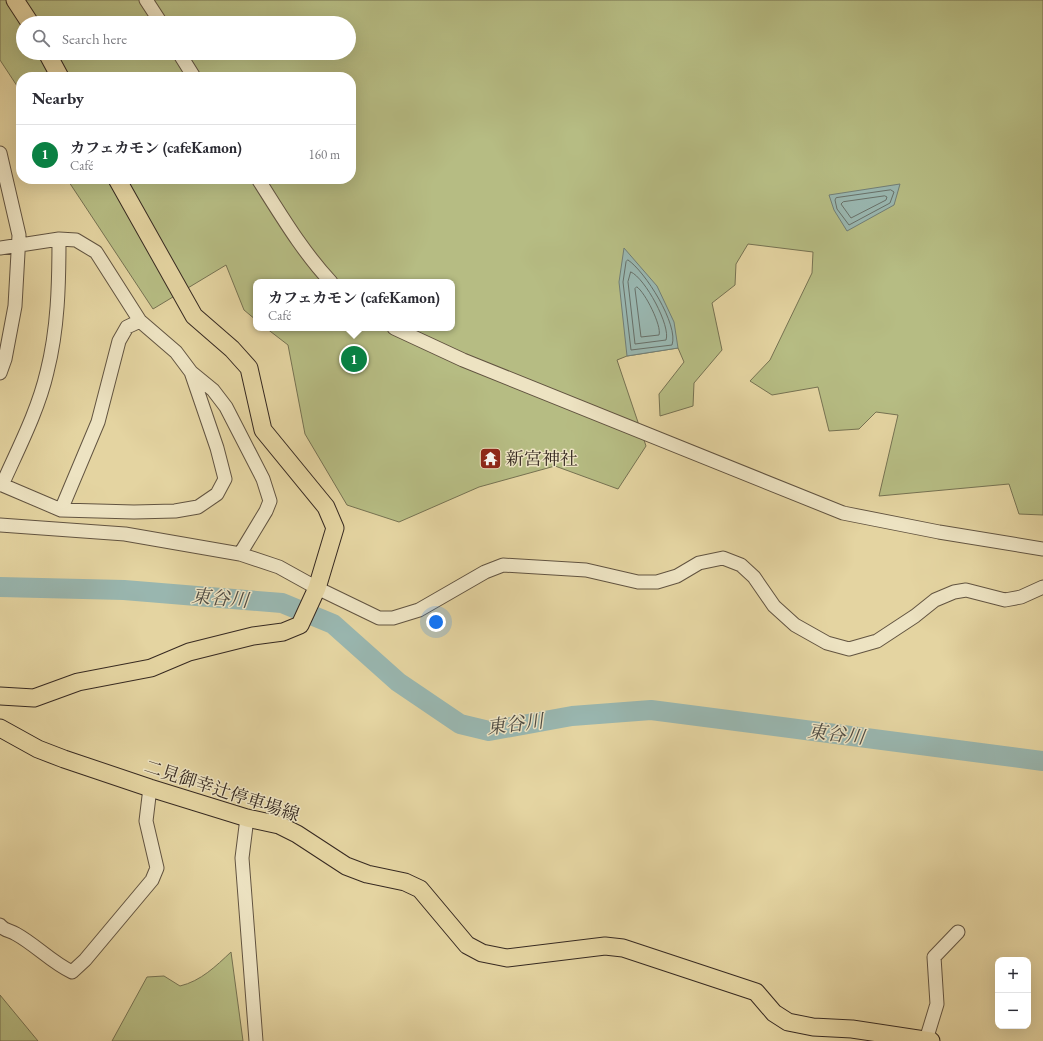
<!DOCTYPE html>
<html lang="en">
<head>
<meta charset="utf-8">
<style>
	body { margin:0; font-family:"EB Garamond","Noto Serif JP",serif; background:#f7f7f7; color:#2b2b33 }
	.controls { position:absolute; right:12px; bottom:12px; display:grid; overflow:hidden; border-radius:8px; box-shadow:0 4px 16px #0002 }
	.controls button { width:36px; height:36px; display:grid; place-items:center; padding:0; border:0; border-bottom:1px solid #e1e1e2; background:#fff; color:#2b2b33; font:20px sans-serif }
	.you { position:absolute; left:436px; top:622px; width:14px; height:14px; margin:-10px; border:3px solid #fff; border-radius:50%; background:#1a73e8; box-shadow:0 0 0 6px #1a73e833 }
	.badge { display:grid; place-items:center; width:26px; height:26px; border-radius:50%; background:#0b8043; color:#fff; font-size:13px; font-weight:700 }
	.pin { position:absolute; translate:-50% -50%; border:2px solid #fff; box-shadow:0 1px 4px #0006 }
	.popup { position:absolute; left:253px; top:279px; width:202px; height:52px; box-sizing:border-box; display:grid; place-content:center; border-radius:8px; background:#fff; filter:drop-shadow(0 1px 3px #0005); font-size:13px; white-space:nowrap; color:#7c7c81 }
	.popup b { font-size:15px; color:#2b2b33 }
	.popup::after { content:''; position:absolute; left:50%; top:100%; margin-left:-8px; border:8px solid transparent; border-top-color:#fff }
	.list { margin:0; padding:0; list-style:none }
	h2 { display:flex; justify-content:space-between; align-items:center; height:52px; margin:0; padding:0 16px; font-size:17px }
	h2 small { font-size:13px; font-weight:400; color:#7c7c81 }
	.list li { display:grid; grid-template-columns:26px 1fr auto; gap:12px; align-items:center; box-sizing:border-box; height:60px; padding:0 16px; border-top:1px solid #e1e1e2 }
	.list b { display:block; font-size:15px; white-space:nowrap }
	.list p { margin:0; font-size:13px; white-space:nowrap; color:#7c7c81 }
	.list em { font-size:13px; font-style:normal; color:#7c7c81 }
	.icon { flex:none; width:22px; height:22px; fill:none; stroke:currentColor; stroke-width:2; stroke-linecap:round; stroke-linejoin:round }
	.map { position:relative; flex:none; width:1043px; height:1041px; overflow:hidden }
	.search { position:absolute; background:#fff; box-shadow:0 4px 16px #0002; left:16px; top:16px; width:340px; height:44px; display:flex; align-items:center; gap:10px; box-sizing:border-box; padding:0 14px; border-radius:22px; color:#7c7c81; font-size:15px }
	.panel { position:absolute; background:#fff; box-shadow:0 4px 16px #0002; left:16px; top:72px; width:340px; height:112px; border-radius:16px }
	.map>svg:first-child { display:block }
	.green { fill:#b6bc83; stroke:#767252; fill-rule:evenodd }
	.water { fill:#99b6af; stroke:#717e76 }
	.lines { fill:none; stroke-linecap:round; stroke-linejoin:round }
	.shore { stroke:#687068; stroke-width:1 }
	.river { stroke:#99b6af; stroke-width:20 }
	.minor-casing { stroke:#625441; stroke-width:15 }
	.major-casing { stroke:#362921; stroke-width:19 }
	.minor { stroke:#ede3c2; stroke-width:13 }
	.major { stroke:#e4d4a1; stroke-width:17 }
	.labels { text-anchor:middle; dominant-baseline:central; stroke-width:3; stroke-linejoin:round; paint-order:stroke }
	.poi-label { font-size:18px; fill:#362921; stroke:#ede3c2; text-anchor:start }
	.street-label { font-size:18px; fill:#362921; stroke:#ede3c2 }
	.water-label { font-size:19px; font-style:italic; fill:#4f4c44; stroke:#ede3c2 }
</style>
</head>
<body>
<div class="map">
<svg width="1043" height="1041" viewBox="0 0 1043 1041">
	<rect width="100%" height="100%" fill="#e4d4a1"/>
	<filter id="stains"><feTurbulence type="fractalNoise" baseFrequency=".005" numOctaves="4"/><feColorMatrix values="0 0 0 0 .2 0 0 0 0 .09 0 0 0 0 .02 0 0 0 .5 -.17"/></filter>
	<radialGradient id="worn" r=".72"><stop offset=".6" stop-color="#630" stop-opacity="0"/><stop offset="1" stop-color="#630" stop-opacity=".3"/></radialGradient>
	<path class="green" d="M0,0H1043V515L1019,514L1009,484L879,496L898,415L876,412L859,429L829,431L818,387L772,395L750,381L770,360L812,273L813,252L748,244L736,264L735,285L712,303L722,350L694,383L693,406L660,416L659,394L684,362L678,348L627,356L617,360L646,446L618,489L555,466L479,487L399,522L347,505L305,434L288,345L266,328H452V282H256V320L244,310L226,265L153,309L67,179H351V77H21V92L0,60ZM23,23H349V53H23Z
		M231,952L243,1041H112L147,977L164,976L180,986C201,981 216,966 231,952Z
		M0,995L38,1041H0Z"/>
	<path class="water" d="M900,184L894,205L847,231L834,210L829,195Z
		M624,248L657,286L674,322L678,348L627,356L619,282Z"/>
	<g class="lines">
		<path class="shore" d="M891,190L894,192L890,203L849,225L837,209L835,200L836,198Z
			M885,196L887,197L886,200L851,218L841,204L843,202Z
			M628,260C645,271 679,325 672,345L631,350L623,282L626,262Z
			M631,272C645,278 671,326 666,340L635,344L628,282Z
			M637,287C645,292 662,326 659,335L641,337L635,289Z"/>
		<path class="river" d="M0,587L124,590L282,603L333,624L398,682L460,724L489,731L572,716L651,710L1043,761"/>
		<defs>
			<path id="minor" d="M146,0L161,23
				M179,53L194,77
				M0,153L19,235L15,306L5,359L0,373
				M258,179C281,215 302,251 331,282
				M0,248L59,239L76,240L96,252L140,321L176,352L191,372L213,390L226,407L263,479L270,501L266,511L240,554
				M394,328L463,360L843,513L939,532L1043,549
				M0,484L61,510L134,512L175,511L198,507L217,494L225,479L217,448L191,372
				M2,485C18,449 38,411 47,372C58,329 59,284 59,239
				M61,510L98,422L119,341L127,327L140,321
				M0,525L125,534L240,554L279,567L317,588L379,618H393L419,610L485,572L503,565L586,570L638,582H657L677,576L699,563L723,558L741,565L754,577L774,606L795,625L827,643L849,649L877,641L915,616L935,600L954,592L966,590L1005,600L1021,597L1043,587
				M247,818L242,858L256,1041
				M0,925C4,931 10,930 16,934C36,945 51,962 72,972L85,960L152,880L157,868L146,821L150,788
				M926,1040L937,1004L934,957L958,932"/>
			<path id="major" d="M15,0L30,23
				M47,53L60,77
				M0,696L34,698L78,682L151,668L189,652L253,636L283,632L300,625L317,588L335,528L326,507L263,430L249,368L232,349L194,316L117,179
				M0,728L38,749L64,759L150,788L247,818L279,825L297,834L346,866L367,874L405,882L420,889L467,945L482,953L507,958L605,946L623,948L756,992L774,1013L788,1022L813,1027L852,1029L931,1041"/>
		</defs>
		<use href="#minor" class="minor-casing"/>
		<use href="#major" class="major-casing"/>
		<use href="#minor" class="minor"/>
		<use href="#major" class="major"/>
	</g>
	<defs>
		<symbol id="temple-square" viewBox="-11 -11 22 22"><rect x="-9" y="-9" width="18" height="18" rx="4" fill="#8f2418" stroke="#ede3c2"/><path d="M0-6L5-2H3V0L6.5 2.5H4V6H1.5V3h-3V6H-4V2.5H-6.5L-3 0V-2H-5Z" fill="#fff"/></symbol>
	</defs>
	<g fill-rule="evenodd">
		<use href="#temple-square" x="478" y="446" width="25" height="25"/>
	</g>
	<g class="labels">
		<g class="poi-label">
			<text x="506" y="458">新宮神社</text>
		</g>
		<g class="street-label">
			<text transform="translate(222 790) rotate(18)">二見御幸辻停車場線</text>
		</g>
		<g class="water-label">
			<text transform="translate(220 598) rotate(5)">東谷川</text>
			<text transform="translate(515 724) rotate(-7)">東谷川</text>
			<text transform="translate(836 734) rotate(7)">東谷川</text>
		</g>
	</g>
	<rect width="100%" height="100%" filter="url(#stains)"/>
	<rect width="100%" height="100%" fill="url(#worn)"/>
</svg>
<div class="controls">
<button>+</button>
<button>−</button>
</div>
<div class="you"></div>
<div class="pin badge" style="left:354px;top:359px">1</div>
<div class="popup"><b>カフェカモン (cafeKamon)</b>Café</div>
<div class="search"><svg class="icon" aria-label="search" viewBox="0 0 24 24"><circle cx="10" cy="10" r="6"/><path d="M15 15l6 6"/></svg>Search here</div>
<section class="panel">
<h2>Nearby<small></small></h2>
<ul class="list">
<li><span class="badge">1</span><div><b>カフェカモン (cafeKamon)</b><p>Café</p></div><em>160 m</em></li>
</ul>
</section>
</div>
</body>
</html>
